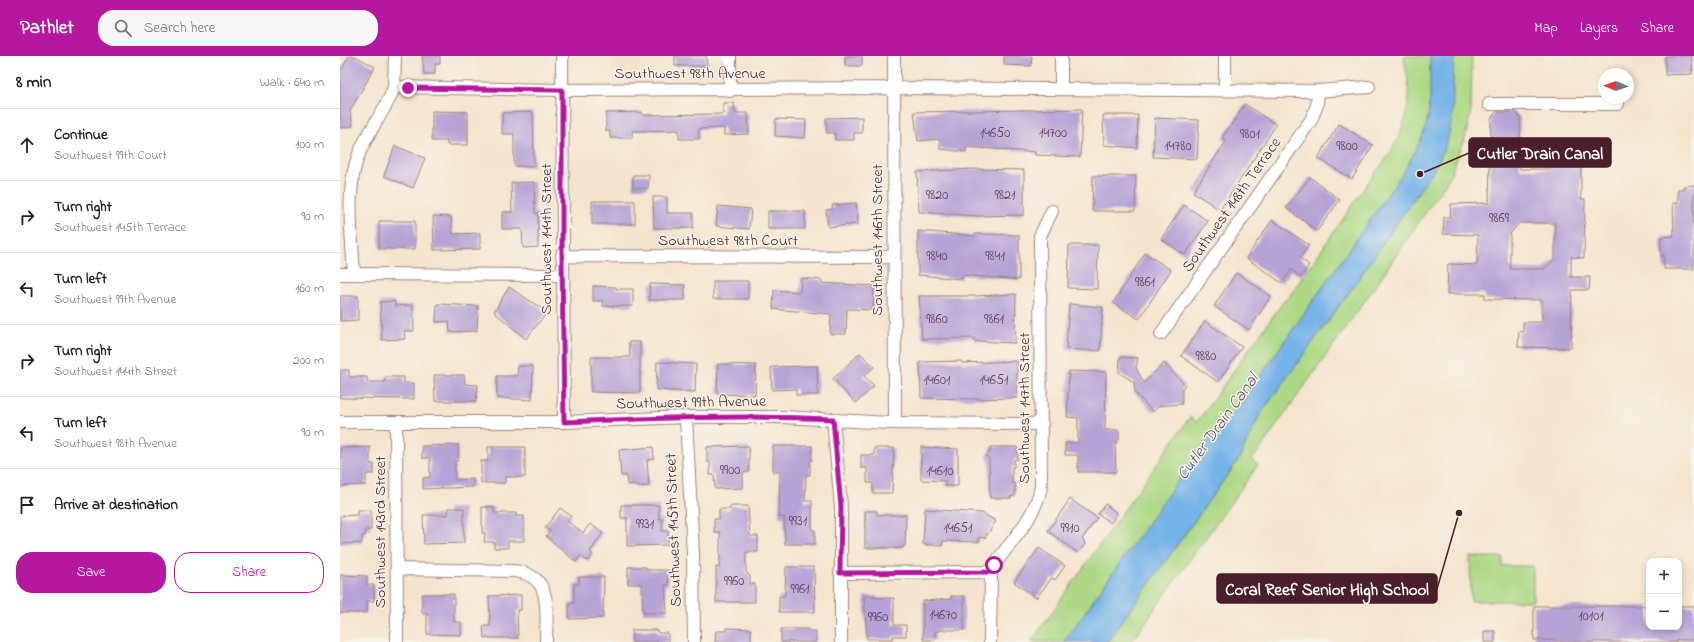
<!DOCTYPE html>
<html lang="en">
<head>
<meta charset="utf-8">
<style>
	body { margin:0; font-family:"Indie Flower",sans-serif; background:#f6f6f6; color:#222 }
	.controls { position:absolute; right:12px; bottom:12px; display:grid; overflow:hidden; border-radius:8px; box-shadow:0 2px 6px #0003 }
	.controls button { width:36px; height:36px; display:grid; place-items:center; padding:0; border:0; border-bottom:1px solid #e0e0e0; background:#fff; color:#222; font:20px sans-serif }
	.compass { position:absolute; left:1258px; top:12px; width:36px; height:36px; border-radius:50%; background:#fff; box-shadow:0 2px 6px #0003; rotate:272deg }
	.stop { position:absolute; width:12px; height:12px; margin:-9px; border:3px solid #b5179e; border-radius:50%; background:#fff }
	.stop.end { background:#b5179e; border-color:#fff; box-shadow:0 1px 4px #0008 }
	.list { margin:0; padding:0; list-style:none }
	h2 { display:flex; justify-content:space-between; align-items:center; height:52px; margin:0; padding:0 16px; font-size:17px }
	h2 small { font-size:13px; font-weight:400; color:#767676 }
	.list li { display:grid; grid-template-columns:26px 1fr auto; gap:12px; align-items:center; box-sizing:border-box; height:72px; padding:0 16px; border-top:1px solid #e0e0e0 }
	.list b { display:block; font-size:15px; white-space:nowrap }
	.list p { margin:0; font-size:13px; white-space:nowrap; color:#767676 }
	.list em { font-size:13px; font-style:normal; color:#767676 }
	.actions { display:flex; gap:8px; padding:12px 16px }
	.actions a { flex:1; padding:9px 0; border:1px solid #b5179e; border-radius:16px; text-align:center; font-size:14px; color:#b5179e }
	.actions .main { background:#b5179e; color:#fff }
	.icon { flex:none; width:22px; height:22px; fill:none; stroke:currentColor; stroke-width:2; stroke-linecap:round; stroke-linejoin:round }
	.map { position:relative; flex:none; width:1354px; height:586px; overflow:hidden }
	header { display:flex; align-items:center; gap:24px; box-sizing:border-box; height:56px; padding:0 20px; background:#b5179e; color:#fff }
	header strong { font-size:19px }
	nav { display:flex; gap:22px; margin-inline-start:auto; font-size:14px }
	.search { width:280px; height:36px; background:#f6f6f6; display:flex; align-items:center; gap:10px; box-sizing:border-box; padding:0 14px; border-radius:16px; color:#767676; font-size:15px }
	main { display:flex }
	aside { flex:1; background:#fff }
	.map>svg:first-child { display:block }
	.green { fill:#add986; stroke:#7c7c58 }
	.water { fill:#76b3e8; stroke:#60698a }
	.building { fill:#b5a2d6; fill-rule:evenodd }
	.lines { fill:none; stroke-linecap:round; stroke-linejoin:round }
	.minor-casing { stroke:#9f827c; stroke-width:14 }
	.minor { stroke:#fff; stroke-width:12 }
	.route { stroke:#b5179e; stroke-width:5 }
	.labels { text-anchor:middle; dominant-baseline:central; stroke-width:3; stroke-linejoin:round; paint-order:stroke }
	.number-label { font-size:14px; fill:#654056 }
	.street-label { font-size:16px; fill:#4a1f2b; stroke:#f7f3e8 }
	.water-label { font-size:17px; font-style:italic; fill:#59536d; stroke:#f7f3e8 }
	.leader { fill:none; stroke:#4a1f2b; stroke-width:1.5 }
	.callout-dot { fill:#4a1f2b; stroke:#f7f3e8; stroke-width:1.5 }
	.callout { fill:#4a1f2b; stroke:#4a1f2b; stroke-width:1.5 }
	.callout-label { font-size:17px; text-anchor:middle; font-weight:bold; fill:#fff }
</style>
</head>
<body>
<header>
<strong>Pathlet</strong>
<div class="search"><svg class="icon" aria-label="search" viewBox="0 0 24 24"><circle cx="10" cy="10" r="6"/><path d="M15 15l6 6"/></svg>Search here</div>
<nav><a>Map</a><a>Layers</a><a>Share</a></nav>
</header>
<main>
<aside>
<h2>8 min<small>Walk · 640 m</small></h2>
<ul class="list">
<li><svg class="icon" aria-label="ahead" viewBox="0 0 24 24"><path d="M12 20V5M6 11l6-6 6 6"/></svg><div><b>Continue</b><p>Southwest 99th Court</p></div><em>100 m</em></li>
<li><svg class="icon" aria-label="right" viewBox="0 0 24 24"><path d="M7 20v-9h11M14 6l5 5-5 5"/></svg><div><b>Turn right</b><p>Southwest 145th Terrace</p></div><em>90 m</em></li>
<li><svg class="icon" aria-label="left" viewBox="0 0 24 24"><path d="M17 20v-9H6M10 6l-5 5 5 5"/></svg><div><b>Turn left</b><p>Southwest 99th Avenue</p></div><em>160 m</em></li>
<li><svg class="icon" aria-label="right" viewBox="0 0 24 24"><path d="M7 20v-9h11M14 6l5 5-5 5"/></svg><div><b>Turn right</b><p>Southwest 144th Street</p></div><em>200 m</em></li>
<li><svg class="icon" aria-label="left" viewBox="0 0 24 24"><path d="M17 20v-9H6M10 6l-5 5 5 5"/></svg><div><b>Turn left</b><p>Southwest 98th Avenue</p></div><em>90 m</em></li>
<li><svg class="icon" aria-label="arrive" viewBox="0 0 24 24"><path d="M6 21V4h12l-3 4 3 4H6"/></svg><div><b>Arrive at destination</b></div></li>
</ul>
<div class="actions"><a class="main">Save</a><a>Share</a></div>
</aside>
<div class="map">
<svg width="1354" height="586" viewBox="0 0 1354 586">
	<rect width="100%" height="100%" fill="#f7f3e8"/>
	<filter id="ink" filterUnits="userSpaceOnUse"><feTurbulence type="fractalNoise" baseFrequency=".025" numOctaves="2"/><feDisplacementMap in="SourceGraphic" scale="8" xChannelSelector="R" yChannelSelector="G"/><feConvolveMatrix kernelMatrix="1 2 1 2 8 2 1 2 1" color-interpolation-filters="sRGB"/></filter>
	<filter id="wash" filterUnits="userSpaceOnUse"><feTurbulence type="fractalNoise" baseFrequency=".012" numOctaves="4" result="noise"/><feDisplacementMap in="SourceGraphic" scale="16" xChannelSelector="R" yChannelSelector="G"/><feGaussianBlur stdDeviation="0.9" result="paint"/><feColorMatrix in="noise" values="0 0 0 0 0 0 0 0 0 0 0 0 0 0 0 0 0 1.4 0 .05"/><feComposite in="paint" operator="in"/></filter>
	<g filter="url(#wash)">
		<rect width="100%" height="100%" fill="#f4e4cd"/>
		<path class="green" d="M1064,0H1090C1090,22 1091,45 1087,66C1083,84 1072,101 1063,117L894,357L871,380L851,406L724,586H691L850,361L857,366L944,245L949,241L1036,115C1056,95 1071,60 1068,31C1068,20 1065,10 1064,0Z
			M1114,0H1132L1131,55L1125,82L1109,122L1029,239L912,404L918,409L791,586H767L899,403L919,360L1013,231L1092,116L1107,85L1113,31L1112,18Z
			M1130,501H1162V510H1193V545H1131Z"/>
		<path class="water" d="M1090,0H1114C1112,25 1115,52 1109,77C1106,91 1099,104 1092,116L1013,231L919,360L899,403L767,586H724L851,406L871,380L894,357L1063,117C1072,101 1081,86 1086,69C1092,47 1089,22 1090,0Z"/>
		<g id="blocks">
			<path class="building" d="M9,0H15L35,11L10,55L13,70L0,72V16Z
				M82,0H100V8H95V18H84Z
				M335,0H366L367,10H335Z
				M505,0H522V10H505Z
				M664,0H692L691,10L664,9Z
				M1325,0H1352V18L1325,19Z
				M383,47H394L395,57H408L409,78L384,79V72L359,73V83H339V74L302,75H292V82H270V75H266V57L302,56V59L383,58Z
				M905,48L936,69L880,154L853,136L886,85L882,82Z
				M742,53L740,101L695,99V96L626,91V96L600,93V83L578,85L574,56Z
				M92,55L128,56V89H107V85H92Z
				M193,56L194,111L174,110V78H162V57Z
				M1156,56H1175L1180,61V113H1210V105H1241V143H1245L1244,202L1231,201V221H1250L1249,234H1232L1231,292L1178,291L1179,275L1183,276V266H1202V244L1145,243V238H1107L1108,208L1137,209L1138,179L1103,178L1104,161H1110L1111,148L1149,147L1151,62ZM1179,167H1215V203L1204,213H1170V178Z
				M763,59H798L797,92L764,89Z
				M522,61V77H514V84H495V77H487L486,62Z
				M815,62L859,64L857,103L813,101Z
				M436,63L466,64L465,82L435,80Z
				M999,68L1033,89L1012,123L978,102Z
				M55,90L85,102L73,132L44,120Z
				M634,113L684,114V159L638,160L579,156L577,116Z
				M293,119H309L308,132H293Z
				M753,120H796L795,155H752Z
				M970,121L1000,144L977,175L946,152Z
				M194,126L195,157H198V191L183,192L182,173H162V156H172L171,127Z
				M1354,129V213H1324V199L1321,200V181L1334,180L1333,147H1338V133H1343L1344,130Z
				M313,141H327V157H353V172H314Z
				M252,145H295V168H252Z
				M516,147L518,168L488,171L486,154L493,153L492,149Z
				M844,149L868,165L845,199L821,183Z
				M378,150L411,153L409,173L376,170Z
				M428,155H465V173H428Z
				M93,160L111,161L113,178L140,177V193L94,194Z
				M932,164L969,189L960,202L969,209L961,221L951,214L942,227L906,202Z
				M39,165H75V193H39Z
				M578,175L635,180V178L679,179V224L622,219V223L578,219Z
				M729,189H758L757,233L728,232Z
				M805,197L831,214L799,263L773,247Z
				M896,217L931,240L909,274L874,250Z
				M461,222L482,224L481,227L534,230L533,254L507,253L506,278H490L491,258L433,253L434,234L460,236Z
				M373,225H408V243H373Z
				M310,228L345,229V244H309Z
				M253,230L276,231V233H293V250H263V245H253Z
				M169,231L207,256L186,283L154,256Z
				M676,238L675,287L634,285V282L582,283L579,240H634Z
				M0,240H18V264L0,265Z
				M55,245V250L73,249L74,275H64L65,283L42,284L40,246Z
				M97,248L138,250L137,275L110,276L109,265L96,266Z
				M729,248L763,251L760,295L726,293Z
				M865,265L902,291L878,326L841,300Z
				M289,286H300V337L251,336V301H290Z
				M520,297L534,311L524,320L534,330L516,347L493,323Z
				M780,301L798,302L796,312L804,327L824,307L845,329L842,333V348L819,350L813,356L795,337L794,326L779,317Z
				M621,305L622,307L677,305V342L634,343L581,342L580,306Z
				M317,306L356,308L355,336L316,334Z
				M378,308L416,309L415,339L377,338Z
				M178,310H193L192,344L157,342V320H177Z
				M477,310L478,339H456V333L432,334L431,311Z
				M0,314H9V321H27V326H45V321H64V327H74V343L0,342Z
				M729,315L766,316L765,374H779V384H777V387H775L776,416H738V399H725V387H738V362L727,361Z
				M94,319H124L125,328L138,329L136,345H95Z
				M118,389V405H115V424L133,423V431L83,433V422L90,421V402H82V390Z
				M409,390V416H403V432L375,433L374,419H370V406H367V391Z
				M433,390H472V405H470V419H466L465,445H472V474H475V488H445L444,461H439L440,416H433Z
				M30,391V408H34V418H26V429L0,430L1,392Z
				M148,391H185V421H165V427H141V405H148Z
				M313,391L314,403L307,404L309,430L295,431V428L287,429L286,419L281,420L279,394Z
				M581,391L618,393V430H605L606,425L581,424Z
				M650,391H677L678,403L674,404V411H672V427H675V440H671V442H650L649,403L646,400L650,395Z
				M534,392H554L552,437H533V427H527V412H521V399H534Z
				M730,443L757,462L742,483L745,486L744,487L745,488L738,497L708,475Z
				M765,448L777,457L771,467L758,458Z
				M281,449H319V463H322V475H328V489L287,490V462H281Z
				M390,450H408L410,480H418V496H406V516L410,520V528H415V546H376V511L379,512V508H380V476H374V463H379V453H390Z
				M142,451H154V457H176V460H184V485H168V492H154V486H144L145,477H142Z
				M108,452H124V487L84,488L83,459H108Z
				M220,452L231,460L227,465L243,477L250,468L263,477L250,496L253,498L248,505L240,500L236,506L206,480L210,475L205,472Z
				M585,453L642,457L656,465L645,482L639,481V486L603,485L602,490L583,488Z
				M17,454H31V474H25V480H22V487L0,488V460L17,459Z
				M525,455H537V459H566L565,490H563V492H525Z
				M699,492L725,510L715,524L712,522L696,542L674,526Z
				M288,511H306V513L311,514H328V529H325L327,557H303L302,528H288Z
				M446,511H474L475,556H439V540H445Z
				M0,519L27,520V529H34V545H27V557H0Z
				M239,521H264L263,562L229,563V547H234V528H239Z
				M82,538H114V566H121V579L87,578V557H82Z
				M181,539V554H177L178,582H144L143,570H150L149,540Z
				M524,540H537V542H554V569H566V580H553V583H527Z
				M611,540H624V574H599V575H595V584H583V545L611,543Z
				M1194,550H1309V571H1339V550H1354V584H1336V586H1217V584H1194Z
				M386,572L411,573V586H375L376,575H386Z
				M441,573H468V575H476V586H441Z
				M292,574H317L318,577H328V586H292Z
				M1144,575H1155V586H1144Z"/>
		</g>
	</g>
	<g filter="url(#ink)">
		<use href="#blocks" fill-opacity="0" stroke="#9f827c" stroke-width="1"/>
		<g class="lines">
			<defs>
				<path id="minor" d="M222,0L224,366
					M390,0V35
					M554,0L555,367
					M721,0V33
					M54,31L222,34L554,32L978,35L1029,31
					M885,33V0
					M1149,48H1278
					M222,200L554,201
					M0,218L222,219
					M14,218C12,181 5,132 19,98C27,77 42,59 51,39L54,31L55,0
					M821,278L971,64L977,49L978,35
					M346,361L353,497L354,586
					M493,363L501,451V586
					M0,366H224L346,361H444L549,367L702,368
					M56,366L57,586
					M57,513L173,515C214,518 206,556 206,586
					M500,517L651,516
					M650,586L651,516L654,509C672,484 695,462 701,431L700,180L712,155"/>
			</defs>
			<use href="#minor" class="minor-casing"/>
			<use href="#minor" class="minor"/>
		</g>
	</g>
	<g class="lines" filter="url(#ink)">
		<path class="route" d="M68,32L222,34V200L224,366C314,362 404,359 493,363L501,451L500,517L651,516L654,509"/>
	</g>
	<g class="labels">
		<g class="number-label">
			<text x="655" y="77">14650</text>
			<text x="713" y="77">14700</text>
			<text x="910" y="78">9801</text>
			<text x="838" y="90">14780</text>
			<text x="1007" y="90">9800</text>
			<text x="597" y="139">9820</text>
			<text x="665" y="139">9821</text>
			<text x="1159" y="162">9869</text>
			<text x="597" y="200">9840</text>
			<text x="655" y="200">9841</text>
			<text x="805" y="226">9861</text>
			<text x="597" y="263">9860</text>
			<text x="654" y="263">9861</text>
			<text x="866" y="300">9880</text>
			<text x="597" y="324">14601</text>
			<text x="654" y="324">14651</text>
			<text x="390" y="414">9900</text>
			<text x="600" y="415">14610</text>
			<text x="458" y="465">9931</text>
			<text x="305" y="468">9931</text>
			<text x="618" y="472">14651</text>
			<text x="730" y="472">9910</text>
			<text x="394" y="525">9960</text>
			<text x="460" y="533">9961</text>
			<text x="603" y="559">14670</text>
			<text x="1251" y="560">10101</text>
			<text x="538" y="561">9960</text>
		</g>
		<g class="street-label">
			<text x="350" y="18">Southwest 98th Avenue</text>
			<text transform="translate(892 149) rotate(-55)">Southwest 148th Terrace</text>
			<text transform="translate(207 183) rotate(-90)">Southwest 144th Street</text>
			<text transform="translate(538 184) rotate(-90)">Southwest 146th Street</text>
			<text x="388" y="185">Southwest 98th Court</text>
			<text transform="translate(351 347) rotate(-1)">Southwest 99th Avenue</text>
			<text transform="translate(685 352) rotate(-90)">Southwest 147th Street</text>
			<text transform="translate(334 474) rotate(-92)">Southwest 145th Street</text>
			<text transform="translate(41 476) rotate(-90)">Southwest 143rd Street</text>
		</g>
		<g class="water-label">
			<text transform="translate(878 371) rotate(-54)">Cutler Drain Canal</text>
		</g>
	</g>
	<path class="leader" d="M1080 118L1129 97M1119 457L1097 533"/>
	<g class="callout-dot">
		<circle cx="1080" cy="118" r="4"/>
		<circle cx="1119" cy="457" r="4"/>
	</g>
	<g class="callout">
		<rect x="1129" y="82" width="142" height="29" rx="4"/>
		<rect x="877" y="518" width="220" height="29" rx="4"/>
	</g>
	<g class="callout-label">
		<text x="1200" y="103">Cutler Drain Canal</text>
		<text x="987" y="539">Coral Reef Senior High School</text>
	</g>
</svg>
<div class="controls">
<button>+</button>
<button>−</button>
</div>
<svg class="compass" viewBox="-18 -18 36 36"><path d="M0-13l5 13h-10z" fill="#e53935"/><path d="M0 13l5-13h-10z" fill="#767676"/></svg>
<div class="stop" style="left:654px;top:509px"></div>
<div class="stop end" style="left:68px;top:32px"></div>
</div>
</main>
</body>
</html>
